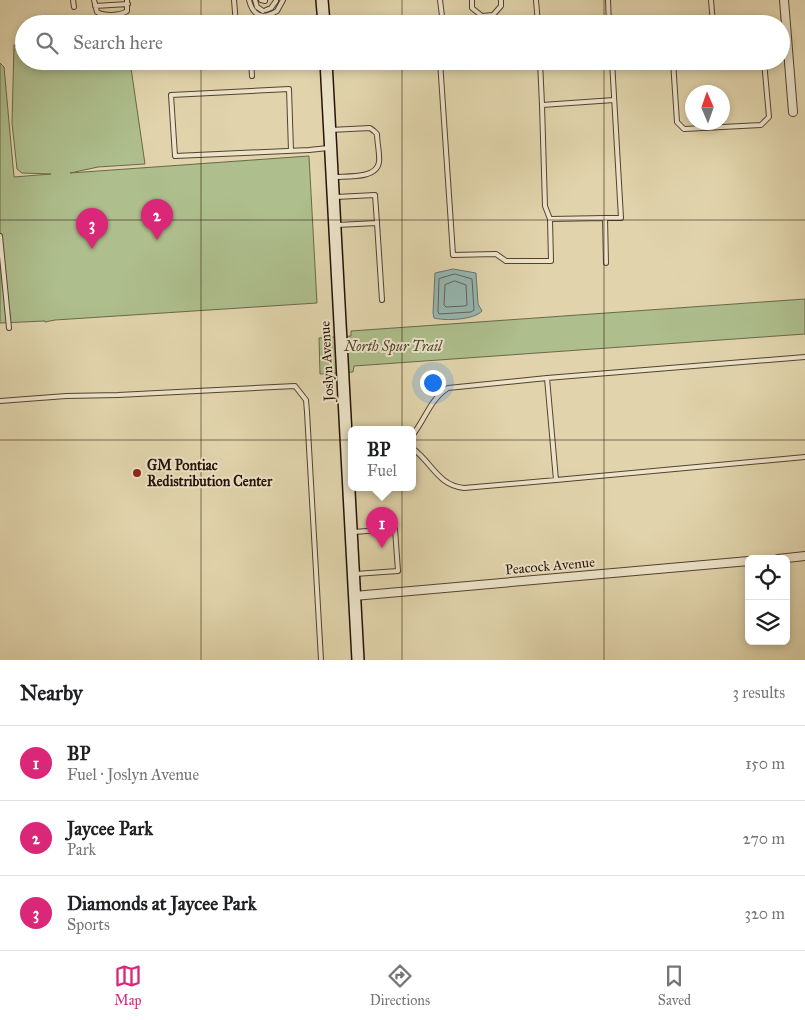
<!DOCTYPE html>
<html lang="en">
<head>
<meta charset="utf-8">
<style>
	body { margin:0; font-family:"IM FELL Great Primer",serif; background:#f6f6f6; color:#202124 }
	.controls { position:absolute; right:15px; bottom:15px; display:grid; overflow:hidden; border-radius:8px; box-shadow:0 2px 8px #0003 }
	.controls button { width:45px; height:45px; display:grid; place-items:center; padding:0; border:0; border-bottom:1px solid #e0e0e0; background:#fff; color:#202124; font:25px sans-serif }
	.compass { position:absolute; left:685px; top:85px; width:45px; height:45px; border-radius:50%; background:#fff; box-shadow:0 2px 8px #0003; rotate:358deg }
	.you { position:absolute; left:432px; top:382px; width:18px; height:18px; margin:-12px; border:4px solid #fff; border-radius:50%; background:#1a73e8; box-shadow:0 0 0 8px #1a73e833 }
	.badge { display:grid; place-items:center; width:32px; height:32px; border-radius:50%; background:#db2777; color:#fff; font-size:16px; font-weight:700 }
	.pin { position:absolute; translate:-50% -41px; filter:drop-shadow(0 1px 2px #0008) }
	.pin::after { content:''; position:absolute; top:26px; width:18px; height:15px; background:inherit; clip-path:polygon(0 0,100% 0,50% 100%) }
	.popup { position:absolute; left:348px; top:426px; width:68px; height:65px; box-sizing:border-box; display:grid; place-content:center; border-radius:8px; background:#fff; filter:drop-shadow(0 1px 4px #0005); font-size:16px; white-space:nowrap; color:#757577 }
	.popup b { font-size:19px; color:#202124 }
	.popup::after { content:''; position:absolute; left:50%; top:100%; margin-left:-10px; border:10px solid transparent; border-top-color:#fff }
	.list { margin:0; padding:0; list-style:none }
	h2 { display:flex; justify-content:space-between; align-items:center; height:65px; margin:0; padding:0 20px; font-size:21px }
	h2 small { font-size:16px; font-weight:400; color:#757577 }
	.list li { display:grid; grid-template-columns:32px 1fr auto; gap:15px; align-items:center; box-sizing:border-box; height:75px; padding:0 20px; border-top:1px solid #e0e0e0 }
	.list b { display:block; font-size:19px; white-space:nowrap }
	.list p { margin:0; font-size:16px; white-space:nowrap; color:#757577 }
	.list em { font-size:16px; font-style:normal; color:#757577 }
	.icon { flex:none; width:28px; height:28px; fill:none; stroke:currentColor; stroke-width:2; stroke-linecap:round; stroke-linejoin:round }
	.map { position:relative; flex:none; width:805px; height:660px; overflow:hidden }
	.search { position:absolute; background:#fff; box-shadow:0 2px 8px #0003; left:15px; right:15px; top:15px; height:55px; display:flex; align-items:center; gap:12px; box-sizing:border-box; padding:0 18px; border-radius:28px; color:#757577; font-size:19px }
	.sheet { height:290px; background:#fff }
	nav { display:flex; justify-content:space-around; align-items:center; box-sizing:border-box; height:70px; border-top:1px solid #e0e0e0; background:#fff; font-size:14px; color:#757577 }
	nav a { display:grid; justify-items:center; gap:2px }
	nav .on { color:#db2777 }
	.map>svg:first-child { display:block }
	.green { fill:#aebe8d; stroke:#6a6848 }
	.water { fill:#96b7b1; stroke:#69756c }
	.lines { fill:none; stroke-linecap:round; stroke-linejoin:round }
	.shore { stroke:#5e645a; stroke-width:1 }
	.lane-casing { stroke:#54422e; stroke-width:6 }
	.street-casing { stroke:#54422e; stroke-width:10 }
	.secondary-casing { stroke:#251204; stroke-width:14 }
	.lane { stroke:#ece3c9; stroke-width:4 }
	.street { stroke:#ece3c9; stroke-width:8 }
	.secondary { stroke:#ece3c9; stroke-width:11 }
	.grid { fill:none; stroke:#251204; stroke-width:1; stroke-opacity:0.55 }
	.poi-dot { fill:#8f2418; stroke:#ece3c9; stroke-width:2 }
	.labels { text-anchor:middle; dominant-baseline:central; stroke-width:4; stroke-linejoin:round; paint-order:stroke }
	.park-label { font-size:14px; font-style:italic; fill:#4e462d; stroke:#ece3c9 }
	.street-label { font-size:14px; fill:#251204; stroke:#ece3c9 }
	.poi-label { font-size:14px; font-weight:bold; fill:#251204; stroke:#ece3c9; text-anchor:start }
</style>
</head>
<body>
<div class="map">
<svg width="805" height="660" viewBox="0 0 805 660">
	<rect width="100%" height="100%" fill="#e1d4ac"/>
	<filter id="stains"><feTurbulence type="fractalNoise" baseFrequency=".004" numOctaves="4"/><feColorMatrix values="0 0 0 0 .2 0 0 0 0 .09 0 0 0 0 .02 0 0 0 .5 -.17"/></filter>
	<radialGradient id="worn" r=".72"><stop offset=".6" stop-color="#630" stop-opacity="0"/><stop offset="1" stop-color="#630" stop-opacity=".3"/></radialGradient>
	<path class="green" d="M14,45H24V61H129L131,68L145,164L98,167L70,173L309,156L317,303L55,320L45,322V321L0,323V63L4,67L14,177L51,174L22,173L17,169L12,123Z
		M805,299V334L354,366L353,372L320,374L319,338L351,336V331Z"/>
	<path class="water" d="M453,269L476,273L478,304L482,311C474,320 445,321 434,318L433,313L435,273Z"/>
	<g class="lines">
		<path class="shore" d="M455,274L472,279L474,310L471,312L439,314L438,311L439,279Z
			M455,281L466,285L467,305L465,306L446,307L444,305L445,285Z"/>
		<defs>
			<path id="lane" d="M73,0L74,7
				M94,0L97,12C104,16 120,16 127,11V0
				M234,0L236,24
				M249,0C253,16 262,20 277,11L283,0
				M255,0L257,7L263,11
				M261,0L265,1
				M440,0L443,24
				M472,0V8L482,16L493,15L501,6V0
				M536,0L538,24
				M608,0L609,24
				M711,0L713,24
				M95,6L128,4
				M266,10L271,8L276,1
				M312,24L322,22
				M251,61L252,76
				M288,61V65
				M440,61L453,255L496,254L506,261H551L550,219L605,218L606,263
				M540,61L542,105
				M673,61L677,122L684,129L761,125L769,117L764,61
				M330,130L370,128L374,131L377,134C377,143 380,153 379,162C377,179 347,176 335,177
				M291,151L289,89L171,95L175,156L309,150L328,148
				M336,197L375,195L377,223L337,225
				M605,218H621L612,61
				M550,219L545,206L542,105L614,100
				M377,223L382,300
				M0,236L9,328
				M547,378L805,357
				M0,401L66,396L118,395L295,386L306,400L307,412L321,660
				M412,436C425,420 430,399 448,388L547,378L556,480L464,488C437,485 432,462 412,448
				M556,480L805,457
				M353,532L395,529L398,571L355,574"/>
			<path id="street" d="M784,0L793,112
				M778,559L805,556
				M354,596L749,561"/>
			<path id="secondary" d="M322,0L324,24
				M326,61L358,660"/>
		</defs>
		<use href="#lane" class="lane-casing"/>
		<use href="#street" class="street-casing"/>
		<use href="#secondary" class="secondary-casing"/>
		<use href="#lane" class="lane"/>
		<use href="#street" class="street"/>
		<use href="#secondary" class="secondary"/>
	</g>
	<path class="grid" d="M201,0V24M402,0V24M604,0V24M201,61V660M402,61V660M604,61V660M0,220H805M0,440H805"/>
	<circle class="poi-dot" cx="137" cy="473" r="5"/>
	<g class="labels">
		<g class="park-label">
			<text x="393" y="346">North Spur Trail</text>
		</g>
		<g class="street-label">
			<text transform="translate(327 361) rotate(-93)">Joslyn Avenue</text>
			<text transform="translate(550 566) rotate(-5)">Peacock Avenue</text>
		</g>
		<g class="poi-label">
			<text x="147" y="465">GM Pontiac<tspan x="147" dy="16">Redistribution Center</tspan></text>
		</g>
	</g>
	<rect width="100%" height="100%" filter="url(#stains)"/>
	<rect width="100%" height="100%" fill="url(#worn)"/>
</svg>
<div class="controls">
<button><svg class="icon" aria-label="locate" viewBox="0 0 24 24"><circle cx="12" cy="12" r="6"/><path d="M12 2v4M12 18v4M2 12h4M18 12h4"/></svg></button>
<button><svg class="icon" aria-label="layers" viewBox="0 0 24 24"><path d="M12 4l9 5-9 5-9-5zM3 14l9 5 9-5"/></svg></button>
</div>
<svg class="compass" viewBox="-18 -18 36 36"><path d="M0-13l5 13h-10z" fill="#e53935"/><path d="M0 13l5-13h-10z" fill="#757577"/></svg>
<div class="you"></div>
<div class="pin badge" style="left:382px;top:548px">1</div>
<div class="popup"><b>BP</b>Fuel</div>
<div class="pin badge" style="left:157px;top:240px">2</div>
<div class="pin badge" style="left:92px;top:249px">3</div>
<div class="search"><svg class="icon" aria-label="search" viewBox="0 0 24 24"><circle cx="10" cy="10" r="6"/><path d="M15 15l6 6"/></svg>Search here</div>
</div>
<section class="sheet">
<h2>Nearby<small>3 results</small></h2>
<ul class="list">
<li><span class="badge">1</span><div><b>BP</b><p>Fuel · Joslyn Avenue</p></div><em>150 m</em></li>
<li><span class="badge">2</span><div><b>Jaycee Park</b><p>Park</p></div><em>270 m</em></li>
<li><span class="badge">3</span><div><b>Diamonds at Jaycee Park</b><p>Sports</p></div><em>320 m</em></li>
</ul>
</section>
<nav>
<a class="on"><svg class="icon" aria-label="map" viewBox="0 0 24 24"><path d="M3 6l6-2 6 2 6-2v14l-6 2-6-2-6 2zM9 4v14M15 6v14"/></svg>Map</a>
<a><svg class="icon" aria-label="directions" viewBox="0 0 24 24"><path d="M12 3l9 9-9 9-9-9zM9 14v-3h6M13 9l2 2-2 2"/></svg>Directions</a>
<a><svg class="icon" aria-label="saved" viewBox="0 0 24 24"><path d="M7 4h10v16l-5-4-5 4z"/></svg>Saved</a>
</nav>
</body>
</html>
